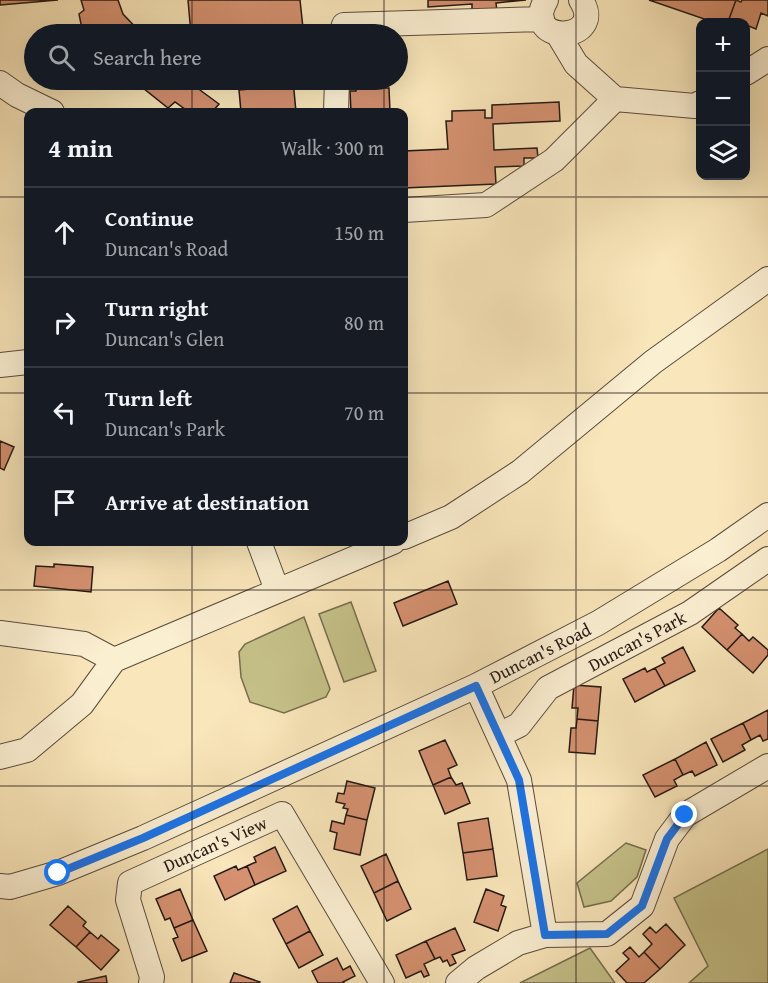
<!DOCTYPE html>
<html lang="en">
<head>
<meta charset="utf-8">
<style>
	body { margin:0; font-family:"Gentium Book Plus",serif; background:#20242c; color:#f1f3f6 }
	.controls { position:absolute; right:18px; top:18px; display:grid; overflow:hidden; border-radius:12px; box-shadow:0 6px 24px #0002 }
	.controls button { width:54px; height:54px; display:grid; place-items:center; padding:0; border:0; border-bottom:2px solid #363941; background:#171b24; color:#f1f3f6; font:30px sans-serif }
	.stop { position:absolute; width:18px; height:18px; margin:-14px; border:4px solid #1a73e8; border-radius:50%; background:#fff }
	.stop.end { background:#1a73e8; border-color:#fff; box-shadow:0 2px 6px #0008 }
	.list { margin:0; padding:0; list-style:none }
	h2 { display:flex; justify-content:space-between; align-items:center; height:78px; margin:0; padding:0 24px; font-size:26px }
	h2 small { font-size:20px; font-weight:400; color:#9ea1a6 }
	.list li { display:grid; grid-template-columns:39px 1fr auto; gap:18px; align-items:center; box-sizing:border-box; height:90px; padding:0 24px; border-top:2px solid #363941 }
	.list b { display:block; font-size:22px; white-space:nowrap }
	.list p { margin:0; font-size:20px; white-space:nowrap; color:#9ea1a6 }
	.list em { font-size:20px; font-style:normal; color:#9ea1a6 }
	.icon { flex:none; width:33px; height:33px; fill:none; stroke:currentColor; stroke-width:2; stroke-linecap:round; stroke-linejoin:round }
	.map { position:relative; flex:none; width:768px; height:983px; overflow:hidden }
	.search { position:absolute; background:#171b24; box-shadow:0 6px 24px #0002; left:24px; top:24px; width:384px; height:66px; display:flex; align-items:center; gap:15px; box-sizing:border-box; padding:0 21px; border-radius:33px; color:#9ea1a6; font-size:22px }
	.panel { position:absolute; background:#171b24; box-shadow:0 6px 24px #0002; left:24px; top:108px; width:384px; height:438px; border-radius:12px }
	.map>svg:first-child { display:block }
	.green { fill:#c6c28a; stroke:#766e4f; stroke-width:1.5 }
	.building { fill:#d59170; stroke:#251914; stroke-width:1.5 }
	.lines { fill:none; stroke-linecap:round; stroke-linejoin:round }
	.minor-casing { stroke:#5a4c3e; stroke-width:26 }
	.minor { stroke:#fbefd2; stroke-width:24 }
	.route { stroke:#1a73e8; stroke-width:8 }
	.grid { fill:none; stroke:#251914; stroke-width:1.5; stroke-opacity:0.55 }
	.labels { text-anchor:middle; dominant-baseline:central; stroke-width:5; stroke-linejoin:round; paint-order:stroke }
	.street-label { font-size:18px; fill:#251914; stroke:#fbefd2 }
</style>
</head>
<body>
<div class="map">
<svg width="768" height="983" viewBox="0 0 768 983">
	<rect width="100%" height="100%" fill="#f9e6ba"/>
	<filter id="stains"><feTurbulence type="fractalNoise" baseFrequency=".00333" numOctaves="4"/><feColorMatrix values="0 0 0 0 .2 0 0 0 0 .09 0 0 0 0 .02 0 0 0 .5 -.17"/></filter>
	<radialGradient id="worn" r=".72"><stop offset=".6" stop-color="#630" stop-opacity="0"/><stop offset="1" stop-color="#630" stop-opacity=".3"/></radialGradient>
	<path class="green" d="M351,602L376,671L344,682L319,614Z
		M304,617L330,689L326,697L284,713L250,702L241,677L239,652L245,644Z
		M626,843L646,850L637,877L611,901L584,907L577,883Z
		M768,849V983H689L708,966L674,898Z
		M590,948L615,983H520Z"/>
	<path class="building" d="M0,0H58L0,5Z
		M81,0H118L123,14L142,34H83L79,14L84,10Z
		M188,0H300L303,28L288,30V34H191Z
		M428,0H526L496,3L497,12L472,13V4L428,7Z
		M649,0H736L728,22H713Z
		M736,0L741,2L742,0H768V16L761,13L756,29L746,25V22L729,19Z
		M133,80H196L204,86L200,90L219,104L212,112H189L175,102L168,108Z
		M261,80H293L296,112H241L239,90L262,88Z
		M355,80H382V88H389L390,112H351L350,91H356Z
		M559,102L560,121L493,124L494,150L537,148L538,158H524V166L495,167L496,184L404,188V151L448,149L446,121H452V111L485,110V118H492V105Z
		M0,441L14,447L4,470L0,468Z
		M54,564L93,567L91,592L34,586L36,566L54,567Z
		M448,581L457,604L403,626L394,603Z
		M719,608L738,625L735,628L742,634L727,650L702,627Z
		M742,634L749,641L753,637L768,650V655L753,673L727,650Z
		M683,647L695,671L665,686L655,668L665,663L662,658Z
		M645,668L647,672L655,668L665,686L635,702L623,679Z
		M574,685L601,687L598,721L577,719L578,708H572Z
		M768,710V739L763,741L760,735L751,740L743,723Z
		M577,719L598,721L595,754L569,752L571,728H576Z
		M743,723L751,740L742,745L745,750L723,762L711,739Z
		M445,740L457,765L448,769L451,777L433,785L419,751Z
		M706,742L717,765L695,776L692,771L683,775L675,759Z
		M675,759L683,775L674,780L677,786L655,797L643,775Z
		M451,777L456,785L462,783L470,803L445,814L433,785Z
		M347,781L375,788L367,820L346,815L348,809L343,808L345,804L336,802L338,793L344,794Z
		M346,815L367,820L360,855L334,849L337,833L330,831L332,821L344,824Z
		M488,818L493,849L463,853L458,823Z
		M275,847L286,871L255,885L247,866L256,862L254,857Z
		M493,849L497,876L467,880L463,853Z
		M386,854L398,881L374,893L361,866Z
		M236,866L238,870L247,866L255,885L225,900L214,876Z
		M398,881L411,909L387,921L374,893Z
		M180,889L193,920L174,928L170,918L165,920L156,899Z
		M486,889L504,896L501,905L506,907L498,931L474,922Z
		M68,906L86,922L83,926L90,932L76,947L50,925Z
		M297,906L310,931L286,944L273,919Z
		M193,920L207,951L182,961L173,939L178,937L174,928Z
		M666,924L685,945L660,969L644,952L652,944L643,934L650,927L656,933Z
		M455,928L465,950L452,955L456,963L450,966L447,960L443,962L440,957L435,959L426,941Z
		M310,931L323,955L299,968L286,944Z
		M90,932L98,939L101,935L119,950L101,970L76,947Z
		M426,941L435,959L424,964L429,975L424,977L421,971L406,978L396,955Z
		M630,947L639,957L644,952L660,969L644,983H627L616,971L629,959L623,953Z
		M337,958L343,970L350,966L355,976L343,982L344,983H318L312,971Z
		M234,973L260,982L259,983H230Z
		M106,976L107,983H78V982Z"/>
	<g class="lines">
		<defs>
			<path id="minor" d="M546,0C520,46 608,43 581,0
				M341,34L344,25L542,19
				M558,34L576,64L615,99
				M746,73L768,59
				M0,83L17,95L52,112
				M336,112L337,80
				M404,210L486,205L554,160L615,99L695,106L700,103
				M0,365L28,362
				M404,537L451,517L520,472L653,362L768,279
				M259,542L277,590
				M0,633L84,644L114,660
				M476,686L519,780L545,935
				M499,735L519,725L548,688L690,613L768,559
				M0,757L27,750L82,704L114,660L393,542
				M0,886L10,887L58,873L143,838L476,686L598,623L718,550L768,515
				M151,983L152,977L128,900L130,883L282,814L382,983
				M458,983L476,968L518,943L545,935L607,934L642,906L667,839L685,815L768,766"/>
		</defs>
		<use href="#minor" class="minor-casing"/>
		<use href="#minor" class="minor"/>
	</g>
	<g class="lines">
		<path class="route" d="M58,873L143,838L476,686L519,780L545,935L607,934L642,906L667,839L685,815"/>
	</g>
	<path class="grid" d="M192,0V34M384,0V34M576,0V983M192,80V112M384,80V112M0,197H28M404,197H768M0,393H28M404,393H768M192,542V983M384,542V983M0,590H768M0,786H768"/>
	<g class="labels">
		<g class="street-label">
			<text transform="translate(637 641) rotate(-28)">Duncan's Park</text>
			<text transform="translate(540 653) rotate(-27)">Duncan's Road</text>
			<text transform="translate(215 844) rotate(-24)">Duncan's View</text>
		</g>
	</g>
	<rect width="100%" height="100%" filter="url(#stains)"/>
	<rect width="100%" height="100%" fill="url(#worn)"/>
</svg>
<div class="controls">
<button>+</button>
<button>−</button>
<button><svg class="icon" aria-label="layers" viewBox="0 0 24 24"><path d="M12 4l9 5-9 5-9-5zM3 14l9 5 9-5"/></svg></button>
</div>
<div class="stop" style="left:58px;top:873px"></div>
<div class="stop end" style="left:685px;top:815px"></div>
<div class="search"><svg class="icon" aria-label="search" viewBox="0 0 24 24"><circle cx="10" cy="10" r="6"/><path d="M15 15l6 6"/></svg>Search here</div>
<section class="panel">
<h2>4 min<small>Walk · 300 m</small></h2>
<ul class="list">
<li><svg class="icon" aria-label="ahead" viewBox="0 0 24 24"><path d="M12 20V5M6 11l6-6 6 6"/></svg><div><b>Continue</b><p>Duncan's Road</p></div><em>150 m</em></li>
<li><svg class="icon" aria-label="right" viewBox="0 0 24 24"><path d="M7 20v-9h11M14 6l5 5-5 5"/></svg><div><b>Turn right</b><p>Duncan's Glen</p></div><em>80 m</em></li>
<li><svg class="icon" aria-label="left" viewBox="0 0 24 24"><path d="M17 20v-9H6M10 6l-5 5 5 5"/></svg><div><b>Turn left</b><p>Duncan's Park</p></div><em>70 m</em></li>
<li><svg class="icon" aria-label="arrive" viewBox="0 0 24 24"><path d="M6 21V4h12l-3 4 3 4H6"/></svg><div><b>Arrive at destination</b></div></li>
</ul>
</section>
</div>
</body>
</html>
